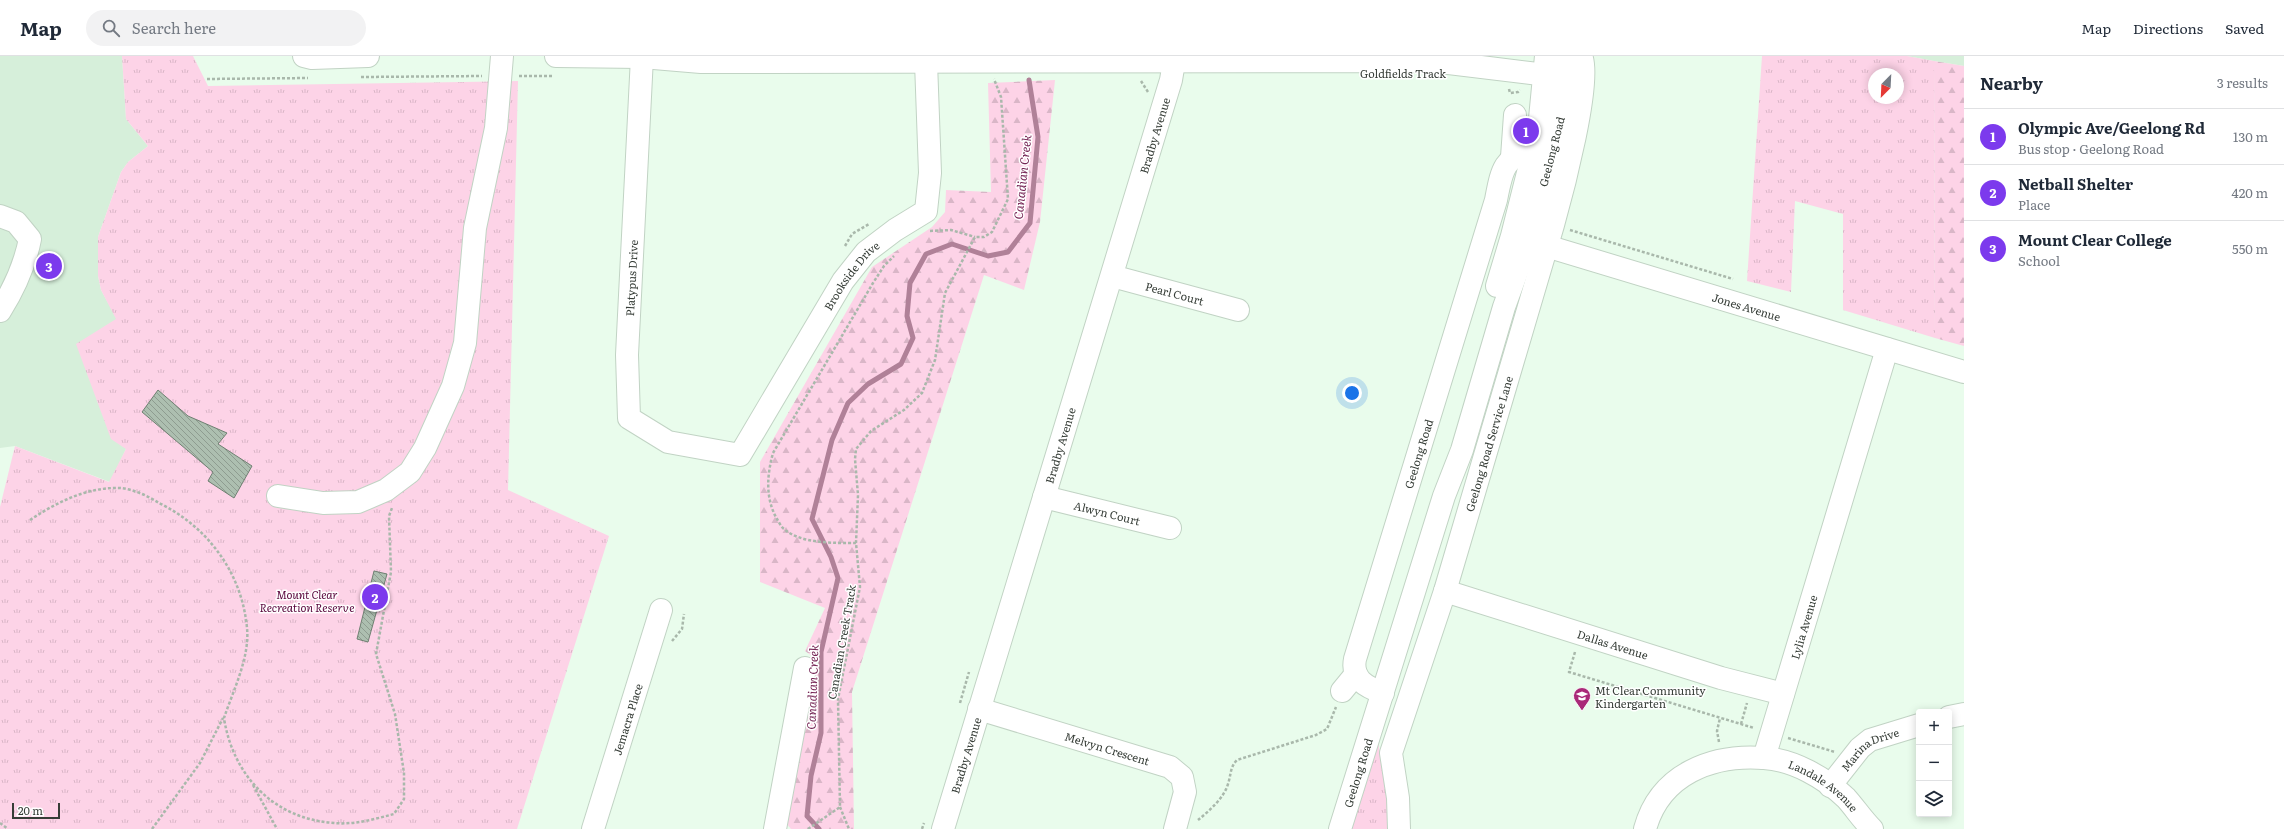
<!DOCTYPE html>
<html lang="en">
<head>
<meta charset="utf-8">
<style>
	body { margin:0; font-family:Literata,serif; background:#f2f2f3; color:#1f2937 }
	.controls { position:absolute; right:12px; bottom:12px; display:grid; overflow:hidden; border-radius:4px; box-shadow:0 2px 10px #0003 }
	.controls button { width:36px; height:36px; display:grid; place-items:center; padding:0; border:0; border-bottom:1px solid #e0e1e3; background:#fff; color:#1f2937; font:20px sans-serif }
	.compass { position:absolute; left:1868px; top:12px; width:36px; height:36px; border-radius:50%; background:#fff; box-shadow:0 2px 10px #0003; rotate:204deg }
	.scale { position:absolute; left:12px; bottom:10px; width:48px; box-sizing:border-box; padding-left:4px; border:2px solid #363d37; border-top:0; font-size:11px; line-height:14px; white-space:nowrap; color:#363d37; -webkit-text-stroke:3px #fff; paint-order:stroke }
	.you { position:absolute; left:1352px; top:337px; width:14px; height:14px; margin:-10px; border:3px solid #fff; border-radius:50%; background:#1a73e8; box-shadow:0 0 0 6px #1a73e833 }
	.badge { display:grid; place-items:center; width:26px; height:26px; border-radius:50%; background:#7c3aed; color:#fff; font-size:13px; font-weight:700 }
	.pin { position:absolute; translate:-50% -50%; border:2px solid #fff; box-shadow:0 1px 4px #0006 }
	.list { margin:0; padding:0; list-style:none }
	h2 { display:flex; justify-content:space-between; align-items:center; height:52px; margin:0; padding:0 16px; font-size:17px }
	h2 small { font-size:13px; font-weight:400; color:#747a83 }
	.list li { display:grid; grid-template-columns:26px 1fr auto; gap:12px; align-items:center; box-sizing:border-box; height:56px; padding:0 16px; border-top:1px solid #e0e1e3 }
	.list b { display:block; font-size:15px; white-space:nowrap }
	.list p { margin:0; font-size:13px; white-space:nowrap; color:#747a83 }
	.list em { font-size:13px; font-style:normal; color:#747a83 }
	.icon { flex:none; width:22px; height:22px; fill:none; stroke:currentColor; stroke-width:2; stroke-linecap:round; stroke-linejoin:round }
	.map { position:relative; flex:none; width:1964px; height:773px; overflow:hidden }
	header { display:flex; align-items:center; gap:24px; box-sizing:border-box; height:56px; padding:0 20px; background:#fff; border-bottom:1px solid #e0e1e3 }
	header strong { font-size:19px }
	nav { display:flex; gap:22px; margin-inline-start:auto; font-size:14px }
	.search { width:280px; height:36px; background:#f2f2f3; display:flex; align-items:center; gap:10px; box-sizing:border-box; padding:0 14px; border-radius:22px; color:#747a83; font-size:15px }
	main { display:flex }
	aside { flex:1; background:#fff }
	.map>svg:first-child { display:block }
	.built { fill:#d6efda }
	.forest { fill:url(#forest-firs) }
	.park { fill:url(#park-tufts); fill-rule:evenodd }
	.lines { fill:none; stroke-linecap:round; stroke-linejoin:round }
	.stream { stroke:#b08198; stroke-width:5 }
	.building { fill:url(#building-back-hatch); stroke:#6f8072 }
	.minor-casing { stroke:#c1d3c4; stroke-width:24 }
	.major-casing { stroke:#c1d3c4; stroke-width:24 }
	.path { stroke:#a9b8ab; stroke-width:2.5; stroke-dasharray:3 2; stroke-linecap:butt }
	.minor { stroke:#fff; stroke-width:22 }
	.major { stroke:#fff; stroke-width:22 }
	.labels { text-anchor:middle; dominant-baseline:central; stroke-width:3; stroke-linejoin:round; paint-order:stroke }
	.street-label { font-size:11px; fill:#363d37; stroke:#fff }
	.park-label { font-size:11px; font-style:italic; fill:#57033a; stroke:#fff }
	.poi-label { font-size:11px; fill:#363d37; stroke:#fff; text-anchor:start }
	.water-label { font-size:12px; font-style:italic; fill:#752555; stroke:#fff }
</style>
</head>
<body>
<header>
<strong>Map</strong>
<div class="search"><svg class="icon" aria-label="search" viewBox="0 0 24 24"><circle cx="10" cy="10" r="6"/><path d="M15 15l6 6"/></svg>Search here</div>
<nav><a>Map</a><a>Directions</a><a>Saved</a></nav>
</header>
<main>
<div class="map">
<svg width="1964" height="773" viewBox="0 0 1964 773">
	<defs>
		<pattern id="forest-firs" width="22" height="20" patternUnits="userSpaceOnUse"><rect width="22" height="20" fill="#fdd3e7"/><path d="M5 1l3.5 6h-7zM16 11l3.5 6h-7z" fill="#d9b6c7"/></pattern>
		<pattern id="park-tufts" width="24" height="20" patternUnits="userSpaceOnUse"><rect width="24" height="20" fill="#fdd3e7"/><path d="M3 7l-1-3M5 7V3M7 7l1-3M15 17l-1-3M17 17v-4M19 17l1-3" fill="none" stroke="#d9b6c7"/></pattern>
		<pattern id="building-back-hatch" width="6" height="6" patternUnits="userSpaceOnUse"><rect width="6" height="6" fill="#adbfb0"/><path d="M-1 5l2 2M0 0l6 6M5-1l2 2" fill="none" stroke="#8e9c90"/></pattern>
	</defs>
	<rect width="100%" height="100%" fill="#e9fcec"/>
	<path class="built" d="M0,0H122L126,63L148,90L128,106L121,116L98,181V220L101,234L117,263L126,393L110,426L15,390L0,392Z
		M1907,0H1964V10L1934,5Z"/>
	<path class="forest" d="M1934,5L1964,10V290L1935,282Z
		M1055,24L1040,166L1024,234L984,219L852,636L854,773H791L786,767L819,605L805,595L825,552L760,526V406L872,211L932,171L945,156L946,134L991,136L988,27Z"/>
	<path class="park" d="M122,0H193L208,30L518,25L508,434L609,480L517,773H0V451L15,390L109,426L126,393L111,383L76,288L116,263L101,234L98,220V181L121,116L128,106L148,90L126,63Z
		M1762,0H1907L1934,5L1935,282L1843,254V158L1795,145L1791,236L1747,225ZM1874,18H1898V42H1874Z
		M1377,678L1388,750V773H1351Z"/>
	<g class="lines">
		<path class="stream" d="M819,773L807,760L811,720L821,677V596L838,522L831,501L812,463L832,384L848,347L868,328L901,308L913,282L907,260L910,227L926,198L952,188L988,200L1008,196L1030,167L1038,81L1029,24"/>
	</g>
	<path class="building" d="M158,334L188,360L227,377L218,388L252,410L234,442L208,425L213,416L142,356Z
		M374,515L387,518L368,586L357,583Z"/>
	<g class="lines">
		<defs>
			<g id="minor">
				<path d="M304,0L312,2L368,0"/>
				<path d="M556,0L642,1L701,6L1432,5L1563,21"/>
				<path id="s1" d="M642,1L627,299L629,362L668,386L740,399L843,225L866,196L895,174L926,155L930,117L926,6"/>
				<path d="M1512,101L1515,59"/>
				<path d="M0,160L16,166L30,183C25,208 14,233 0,255"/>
				<path id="s2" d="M1533,186L1964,316"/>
				<path id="s3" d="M1112,220L1238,254"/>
				<path d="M278,440L323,447L358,446L386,434L410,416L425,392L453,330L465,287L475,172L496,72L502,0"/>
				<path id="s4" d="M1044,441L1170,472"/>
				<path id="s5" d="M1445,535L1721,622L1783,638"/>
				<path d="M1342,635L1356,618"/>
				<path id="s6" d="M1383,637C1366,631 1351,623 1355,603L1496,144C1502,113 1503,103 1534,90L1550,96"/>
				<path id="s7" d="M979,653L1170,711L1182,721L1185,736L1175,773"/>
				<path d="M1949,661L1964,658"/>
				<path id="s8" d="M1764,702C1794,704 1825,722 1846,742C1855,752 1862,763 1872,773"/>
				<path id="s9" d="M1830,730L1860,692L1870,684L1919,669"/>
				<path id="s10" d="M593,773L661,554"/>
				<path d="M775,773L805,612"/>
				<path id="s11" d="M943,773L1171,24L1174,6"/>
				<path id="s12" d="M1399,773L1398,742L1391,697L1445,535L1553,169C1561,141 1593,21 1581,0"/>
				<path id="s13" d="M1645,773C1660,718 1712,698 1764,702L1887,293"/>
			</g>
			<g id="major">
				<path d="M1497,230L1512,180L1539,73L1546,0"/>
				<path id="s14" d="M1340,773L1444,440L1462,394L1504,251L1528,185L1561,57L1566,0"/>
			</g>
		</defs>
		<use href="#minor" class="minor-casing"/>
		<use href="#major" class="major-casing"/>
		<path class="path" d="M519,20H554
			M361,21L482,20
			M207,23L308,22
			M1141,25L1148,36
			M1509,33L1510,37L1518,36L1520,34
			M1570,174L1733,223
			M930,175L951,174L975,181
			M845,190L852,178L869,168
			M30,464C57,446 87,431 120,432C133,433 148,440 159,447C208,471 242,517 247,572C250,601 233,635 224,662C233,720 274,763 334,767C354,769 375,763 394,758L404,743V717L395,658L376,598L391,516L389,460L392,452
			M856,487C835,487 801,488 784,473C781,471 779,466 777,463C765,442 767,419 773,397L873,227L884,210L894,200
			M672,585L682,573L684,558
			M1575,596L1569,616L1754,672
			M960,647L969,616
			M1741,668L1747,647
			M1788,682L1835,696
			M1719,686L1717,675L1720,662
			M253,729L277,773
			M840,751L849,773
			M1198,764C1209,755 1224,742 1228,728C1231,719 1230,711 1237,704L1316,679L1327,673L1336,651
			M0,767L8,773
			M152,773L200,707L223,662
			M808,773L840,751L838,643L860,531L856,487L858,439L855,403L856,393L871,375L904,354L922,337L935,304L945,237L975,181H984L992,176L1008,143L1001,41L994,23
			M922,773L924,767"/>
		<use href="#minor" class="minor"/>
		<use href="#major" class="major"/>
	</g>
	<defs>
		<symbol id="school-pin" viewBox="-11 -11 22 30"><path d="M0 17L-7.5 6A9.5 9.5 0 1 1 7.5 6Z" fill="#a92978" stroke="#fff"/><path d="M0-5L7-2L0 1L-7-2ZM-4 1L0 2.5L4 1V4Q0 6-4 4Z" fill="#fff"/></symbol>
	</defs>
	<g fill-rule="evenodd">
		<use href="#school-pin" x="1572" y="630" width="20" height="27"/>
	</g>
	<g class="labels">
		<g class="street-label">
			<text x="1403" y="17">Goldfields Track</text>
			<text stroke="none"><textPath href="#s11" startOffset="725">Bradby Avenue</textPath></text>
			<text stroke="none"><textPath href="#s14" startOffset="710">Geelong Road</textPath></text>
			<text stroke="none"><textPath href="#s1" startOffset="692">Brookside Drive</textPath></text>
			<text transform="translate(631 222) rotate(-87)">Platypus Drive</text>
			<text stroke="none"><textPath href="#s3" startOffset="65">Pearl Court</textPath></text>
			<text stroke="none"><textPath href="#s2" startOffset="223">Jones Avenue</textPath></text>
			<text stroke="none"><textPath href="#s12" startOffset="401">Geelong Road Service Lane</textPath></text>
			<text stroke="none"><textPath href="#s11" startOffset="401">Bradby Avenue</textPath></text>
			<text stroke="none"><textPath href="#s6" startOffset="264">Geelong Road</textPath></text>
			<text stroke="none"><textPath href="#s4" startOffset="65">Alwyn Court</textPath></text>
			<text stroke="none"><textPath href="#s13" startOffset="288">Lylia Avenue</textPath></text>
			<text transform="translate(841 586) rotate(-80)">Canadian Creek Track</text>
			<text stroke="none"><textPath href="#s5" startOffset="176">Dallas Avenue</textPath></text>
			<text stroke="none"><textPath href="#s10" startOffset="115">Jemacra Place</textPath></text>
			<text stroke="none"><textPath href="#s7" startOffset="134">Melvyn Crescent</textPath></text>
			<text stroke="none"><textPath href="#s9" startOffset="56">Marina Drive</textPath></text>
			<text stroke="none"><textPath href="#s11" startOffset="77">Bradby Avenue</textPath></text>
			<text stroke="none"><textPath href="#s14" startOffset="59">Geelong Road</textPath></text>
			<text stroke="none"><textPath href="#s8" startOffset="67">Landale Avenue</textPath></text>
		</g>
		<g class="park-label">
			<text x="307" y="538">Mount Clear<tspan x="307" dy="13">Recreation Reserve</tspan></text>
		</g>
		<g class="poi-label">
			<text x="1595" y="634">Mt Clear Community<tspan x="1595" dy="13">Kindergarten</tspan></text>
		</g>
		<g class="water-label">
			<text transform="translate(1022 121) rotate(-84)">Canadian Creek</text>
			<text transform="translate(812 631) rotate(-88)">Canadian Creek</text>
		</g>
	</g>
</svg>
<div class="controls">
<button>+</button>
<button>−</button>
<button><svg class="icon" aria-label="layers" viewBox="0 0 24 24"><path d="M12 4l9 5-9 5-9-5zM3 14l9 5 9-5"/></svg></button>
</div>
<svg class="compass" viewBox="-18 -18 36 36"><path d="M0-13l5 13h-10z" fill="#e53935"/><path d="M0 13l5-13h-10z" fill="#747a83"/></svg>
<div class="scale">20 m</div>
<div class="you"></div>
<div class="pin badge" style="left:1526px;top:75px">1</div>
<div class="pin badge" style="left:375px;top:541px">2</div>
<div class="pin badge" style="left:49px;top:210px">3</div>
</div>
<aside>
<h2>Nearby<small>3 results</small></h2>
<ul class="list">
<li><span class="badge">1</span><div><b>Olympic Ave/Geelong Rd</b><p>Bus stop · Geelong Road</p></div><em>130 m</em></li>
<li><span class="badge">2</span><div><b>Netball Shelter</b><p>Place</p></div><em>420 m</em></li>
<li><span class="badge">3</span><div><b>Mount Clear College</b><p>School</p></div><em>550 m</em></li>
</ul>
</aside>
</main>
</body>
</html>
